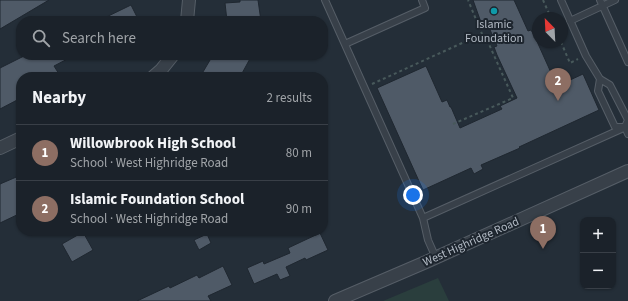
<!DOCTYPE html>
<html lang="en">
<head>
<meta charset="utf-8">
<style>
	body { margin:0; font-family:"Source Sans 3",sans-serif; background:#282f36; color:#f1f3f6 }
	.controls { position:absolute; right:12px; bottom:12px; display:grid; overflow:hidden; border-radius:8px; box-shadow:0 1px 3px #0004 }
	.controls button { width:36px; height:36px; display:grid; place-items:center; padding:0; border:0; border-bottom:1px solid #393f47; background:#1b222a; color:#f1f3f6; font:20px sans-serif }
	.compass { position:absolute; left:532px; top:12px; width:36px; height:36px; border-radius:50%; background:#1b222a; box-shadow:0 1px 3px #0004; rotate:336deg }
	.you { position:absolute; left:413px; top:195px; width:14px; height:14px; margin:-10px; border:3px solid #fff; border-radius:50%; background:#1a73e8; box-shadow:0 0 0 6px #1a73e833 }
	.badge { display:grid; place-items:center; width:26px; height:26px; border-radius:50%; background:#8fb9ee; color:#fff; font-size:13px; font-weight:700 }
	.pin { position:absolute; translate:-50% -33px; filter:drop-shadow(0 1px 2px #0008) }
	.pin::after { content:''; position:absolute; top:21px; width:14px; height:12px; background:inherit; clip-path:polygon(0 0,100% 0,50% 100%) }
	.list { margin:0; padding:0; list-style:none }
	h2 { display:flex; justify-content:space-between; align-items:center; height:52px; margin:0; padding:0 16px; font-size:17px }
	h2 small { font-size:13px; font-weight:400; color:#a0a4a8 }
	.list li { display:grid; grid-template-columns:26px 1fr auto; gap:12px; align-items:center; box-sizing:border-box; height:56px; padding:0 16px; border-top:1px solid #393f47 }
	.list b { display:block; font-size:15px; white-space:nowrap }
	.list p { margin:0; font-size:13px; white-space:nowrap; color:#a0a4a8 }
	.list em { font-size:13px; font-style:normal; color:#a0a4a8 }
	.icon { flex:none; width:22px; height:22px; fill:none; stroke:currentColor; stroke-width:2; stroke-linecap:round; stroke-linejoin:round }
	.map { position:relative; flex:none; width:628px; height:301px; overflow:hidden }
	.search { position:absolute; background:#1b222a; box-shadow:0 1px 3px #0004; left:16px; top:16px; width:312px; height:44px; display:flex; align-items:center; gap:10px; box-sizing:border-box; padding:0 14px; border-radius:16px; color:#a0a4a8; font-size:15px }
	.panel { position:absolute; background:#1b222a; box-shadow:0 1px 3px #0004; left:16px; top:72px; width:312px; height:164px; border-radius:16px }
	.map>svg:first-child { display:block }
	.green { fill:#2a3e3d }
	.building { fill:#4f5a67; stroke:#1f2730 }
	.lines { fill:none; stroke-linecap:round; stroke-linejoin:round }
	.lane-casing { stroke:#565e67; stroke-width:8 }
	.street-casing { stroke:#565e67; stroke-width:14 }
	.path { stroke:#48595b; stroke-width:2; stroke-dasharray:3 3; stroke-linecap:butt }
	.lane { stroke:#384049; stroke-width:6 }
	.street { stroke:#384049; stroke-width:12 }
	.culture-dot { fill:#0f9aa8; stroke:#1d252e; stroke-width:1.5 }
	.labels { text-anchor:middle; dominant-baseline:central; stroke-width:4; stroke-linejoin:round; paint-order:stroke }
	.poi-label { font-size:12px; fill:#b3bbc5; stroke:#1d252e }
	.street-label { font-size:12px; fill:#b3bbc5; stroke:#1d252e }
</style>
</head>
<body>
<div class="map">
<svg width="628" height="301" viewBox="0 0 628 301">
	<rect width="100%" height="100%" fill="#242e38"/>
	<path class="green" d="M438,278L449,301H383Z"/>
	<path class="building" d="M0,0H49L0,29Z
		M240,0H258L261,21H227L225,3L240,2Z
		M473,0H514L528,31L531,30L535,37L557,86L583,74L599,110L519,147L520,148L481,165L483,169L474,174L471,168L423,190L377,88L426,66L442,102L447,100L450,107H451L460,128L502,109L500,106L517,98L497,55L494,47L497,46L488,25L483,28Z
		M131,5L139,21H98Z
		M26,55H75L54,66L59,74L53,77H21V98L0,109V68Z
		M213,55H252L240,77H200Z
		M21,175V213L0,223V184Z
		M83,232L93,250L72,262L62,244Z
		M320,233L328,250L306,260L305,258L286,267L290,276L280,280L277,274L254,284L247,268L263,261L264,264L290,253L288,248Z
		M207,234L211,243L199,250L194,240Z
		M223,266L232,285L208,296L211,301H137L169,286L170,288L197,275L199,278Z"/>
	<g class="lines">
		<defs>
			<path id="lane" d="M325,0L423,218L428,240L436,258
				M561,0L586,56L600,79L598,91L615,127H623
				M600,0L628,62
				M570,21L615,0
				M345,44L425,8L422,0
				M600,79L610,85L628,120L625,127L628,134
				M423,218L628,126"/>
			<path id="street" d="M187,21L189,0
				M153,77L161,70L173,55
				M0,148L21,138
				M335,301L426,262L628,171"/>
		</defs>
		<use href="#lane" class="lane-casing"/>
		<use href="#street" class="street-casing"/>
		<path class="path" d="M543,0L551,18
			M561,42L570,63L578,59
			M372,84L482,34
			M453,124L513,98L484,33L482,34L468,0"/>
		<use href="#lane" class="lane"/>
		<use href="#street" class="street"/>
	</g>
	<circle class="culture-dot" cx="494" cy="11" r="4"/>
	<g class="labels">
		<g class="poi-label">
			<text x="494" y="24">Islamic<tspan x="494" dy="14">Foundation</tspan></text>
		</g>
		<g class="street-label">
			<text transform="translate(471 242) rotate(-24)">West Highridge Road</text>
		</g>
	</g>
</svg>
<div class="controls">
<button>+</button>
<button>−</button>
</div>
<svg class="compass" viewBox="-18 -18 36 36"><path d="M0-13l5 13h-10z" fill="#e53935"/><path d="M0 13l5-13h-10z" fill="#a0a4a8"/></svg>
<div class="you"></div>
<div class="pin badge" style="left:543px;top:249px;background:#8d6e63">1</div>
<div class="pin badge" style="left:558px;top:101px;background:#8d6e63">2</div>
<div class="search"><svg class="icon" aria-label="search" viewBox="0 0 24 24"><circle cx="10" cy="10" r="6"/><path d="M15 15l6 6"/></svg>Search here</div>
<section class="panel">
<h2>Nearby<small>2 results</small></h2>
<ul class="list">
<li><span class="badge" style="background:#8d6e63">1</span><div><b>Willowbrook High School</b><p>School · West Highridge Road</p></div><em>80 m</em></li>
<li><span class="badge" style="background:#8d6e63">2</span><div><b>Islamic Foundation School</b><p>School · West Highridge Road</p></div><em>90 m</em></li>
</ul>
</section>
</div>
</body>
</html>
